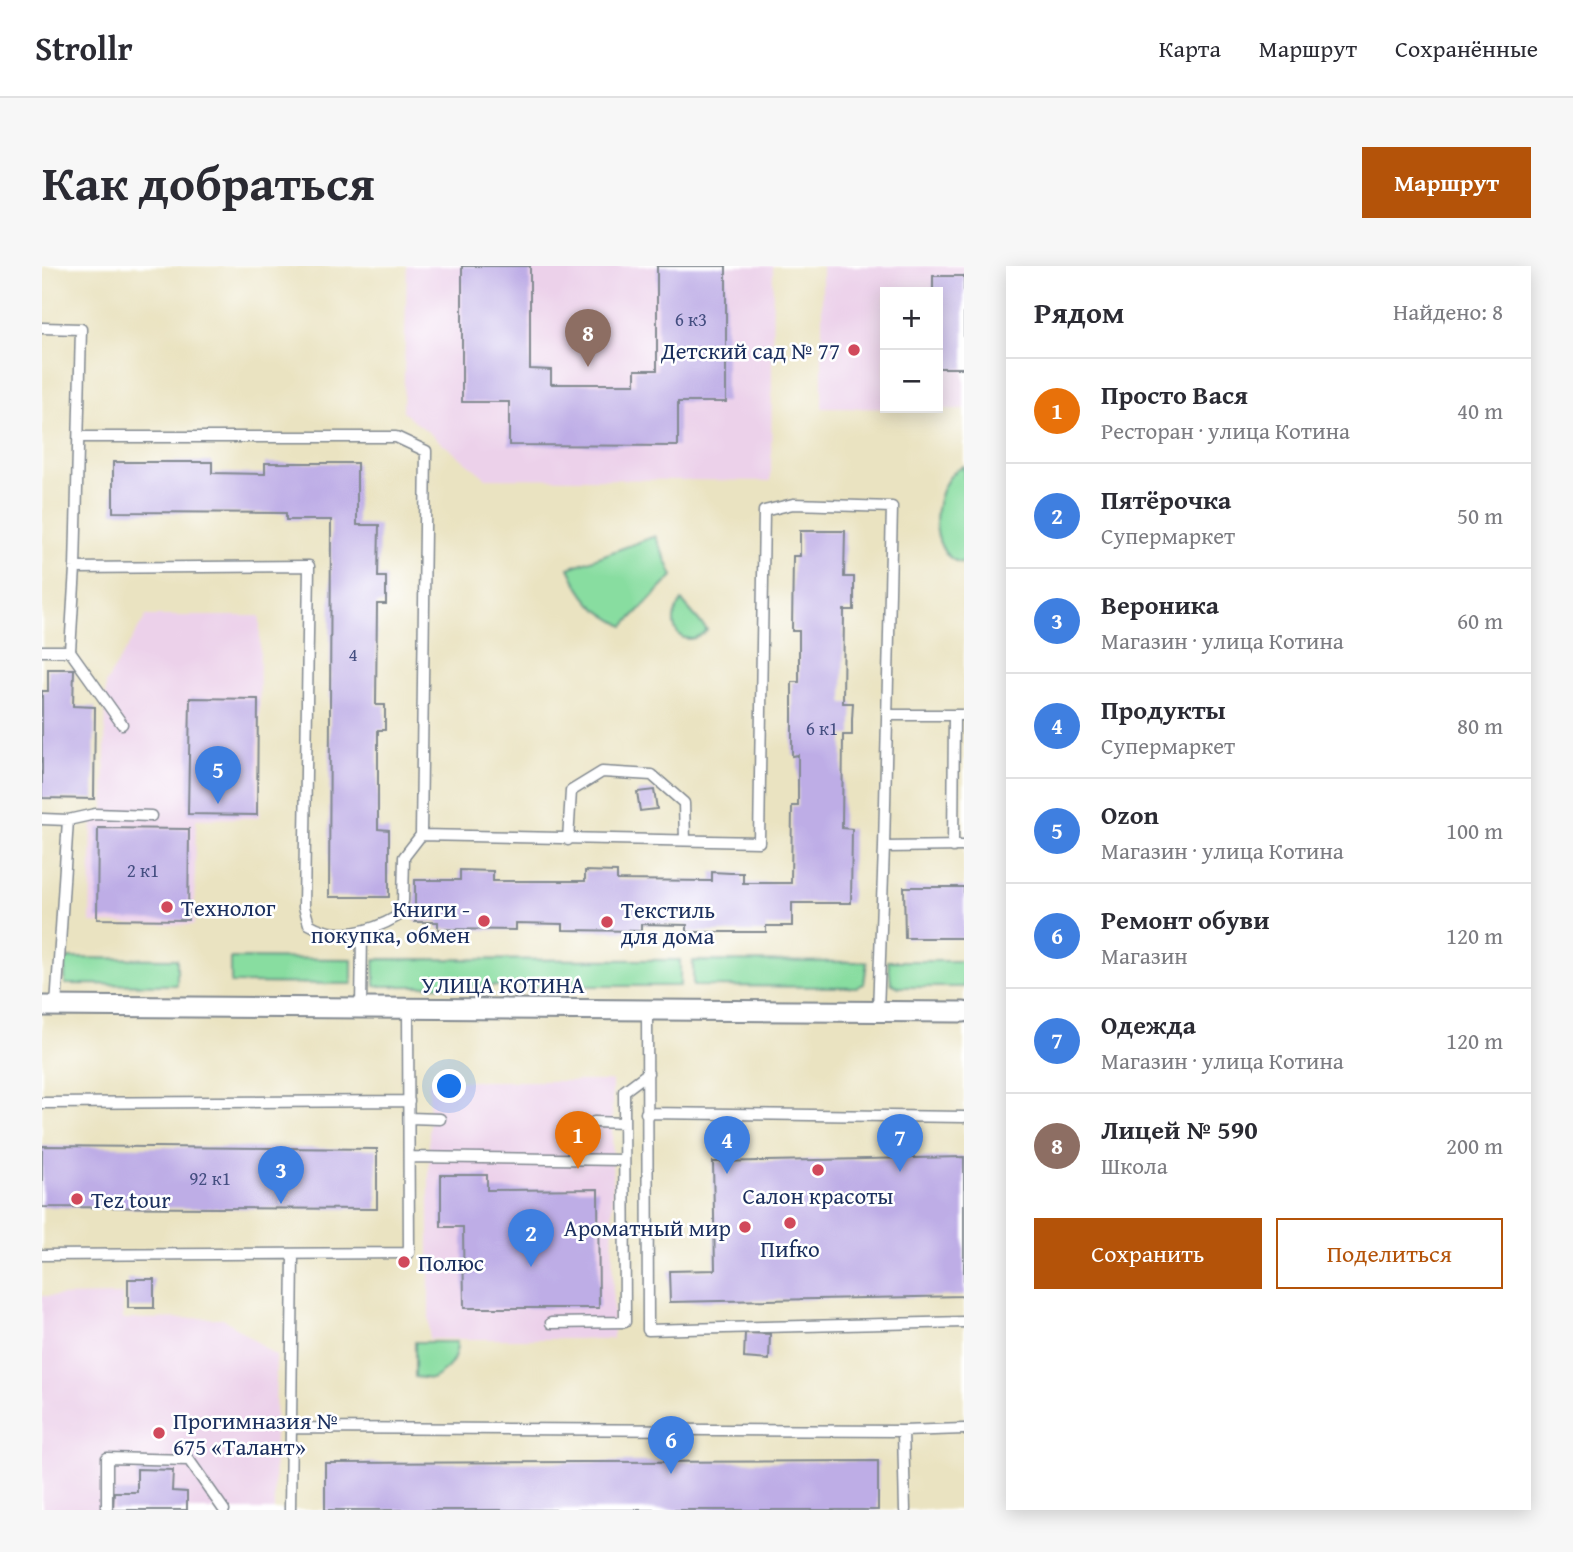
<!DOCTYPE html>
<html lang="ru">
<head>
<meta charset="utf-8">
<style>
	body { margin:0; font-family:"Gentium Book Plus",serif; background:#f7f7f7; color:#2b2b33 }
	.controls { position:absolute; right:21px; top:21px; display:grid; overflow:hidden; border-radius:0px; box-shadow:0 4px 18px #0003 }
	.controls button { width:63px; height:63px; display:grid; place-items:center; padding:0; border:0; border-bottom:2px solid #e1e1e2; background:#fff; color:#2b2b33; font:35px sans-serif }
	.you { position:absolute; left:408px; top:821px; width:24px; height:24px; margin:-18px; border:5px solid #fff; border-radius:50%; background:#1a73e8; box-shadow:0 0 0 10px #1a73e833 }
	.badge { display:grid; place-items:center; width:46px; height:46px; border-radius:50%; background:#b45309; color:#fff; font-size:23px; font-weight:700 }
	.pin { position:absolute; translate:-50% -58px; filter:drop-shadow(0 2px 4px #0008) }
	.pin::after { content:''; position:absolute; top:37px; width:24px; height:21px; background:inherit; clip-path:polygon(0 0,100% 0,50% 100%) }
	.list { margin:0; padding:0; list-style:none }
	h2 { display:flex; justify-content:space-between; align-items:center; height:91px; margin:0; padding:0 28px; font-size:30px }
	h2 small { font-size:23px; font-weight:400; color:#7c7c81 }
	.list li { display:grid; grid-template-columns:46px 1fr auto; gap:21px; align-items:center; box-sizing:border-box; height:105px; padding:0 28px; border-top:2px solid #e1e1e2 }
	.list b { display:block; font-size:26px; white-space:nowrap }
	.list p { margin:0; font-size:23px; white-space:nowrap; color:#7c7c81 }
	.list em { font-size:23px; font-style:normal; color:#7c7c81 }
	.actions { display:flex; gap:14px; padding:21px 28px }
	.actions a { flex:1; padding:16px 0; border:2px solid #b45309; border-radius:0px; text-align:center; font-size:24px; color:#b45309 }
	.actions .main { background:#b45309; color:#fff }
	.map { position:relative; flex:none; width:922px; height:1244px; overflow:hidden; border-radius:0px }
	header { display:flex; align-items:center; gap:42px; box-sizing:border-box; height:98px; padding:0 35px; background:#fff; border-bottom:2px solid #e1e1e2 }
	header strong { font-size:33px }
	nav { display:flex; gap:38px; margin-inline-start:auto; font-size:24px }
	.intro { display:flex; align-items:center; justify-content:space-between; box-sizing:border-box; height:168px; padding:0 42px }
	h1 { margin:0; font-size:49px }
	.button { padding:18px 32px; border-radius:0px; background:#b45309; color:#fff; font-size:24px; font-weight:700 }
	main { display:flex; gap:42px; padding:0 42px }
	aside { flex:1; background:#fff; border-radius:0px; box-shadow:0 4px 18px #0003 }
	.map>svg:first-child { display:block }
	.built { fill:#ecd1ea; fill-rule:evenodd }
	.green { fill:#88dda0; stroke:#52867f; stroke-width:2 }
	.building { fill:#beade6 }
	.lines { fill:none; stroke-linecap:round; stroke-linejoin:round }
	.lane-casing { stroke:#828990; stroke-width:13 }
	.street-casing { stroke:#828990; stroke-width:23 }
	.lane { stroke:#fff; stroke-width:10 }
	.street { stroke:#fff; stroke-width:19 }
	.poi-dot { fill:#d1495b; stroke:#fff; stroke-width:2.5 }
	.labels { text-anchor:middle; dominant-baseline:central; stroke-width:5; stroke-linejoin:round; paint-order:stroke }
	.number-label { font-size:19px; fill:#444e80 }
	.poi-label { font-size:23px; fill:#1b2f5e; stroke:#fff; text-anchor:start }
	.street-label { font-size:23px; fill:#1b2f5e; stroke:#fff }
</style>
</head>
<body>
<header>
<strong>Strollr</strong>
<nav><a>Карта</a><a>Маршрут</a><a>Сохранённые</a></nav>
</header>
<div class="intro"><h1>Как добраться</h1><a class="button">Маршрут</a></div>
<main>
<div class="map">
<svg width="922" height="1244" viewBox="0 0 922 1244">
	<rect width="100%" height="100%" fill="#fff"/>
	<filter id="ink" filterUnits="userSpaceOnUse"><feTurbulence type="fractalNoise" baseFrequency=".0143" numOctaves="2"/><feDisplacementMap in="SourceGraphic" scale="14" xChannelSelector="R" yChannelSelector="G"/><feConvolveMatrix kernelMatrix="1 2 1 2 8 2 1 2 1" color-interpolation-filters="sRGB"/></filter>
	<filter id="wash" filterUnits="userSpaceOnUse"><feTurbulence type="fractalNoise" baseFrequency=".00686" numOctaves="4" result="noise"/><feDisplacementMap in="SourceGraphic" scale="28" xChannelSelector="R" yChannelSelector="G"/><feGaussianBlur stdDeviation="1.57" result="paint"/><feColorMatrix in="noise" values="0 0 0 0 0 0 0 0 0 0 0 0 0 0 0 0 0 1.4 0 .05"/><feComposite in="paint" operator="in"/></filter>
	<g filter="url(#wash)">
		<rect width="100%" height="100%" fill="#eae3c1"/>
		<path class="built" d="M365,0H731L729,215L444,212L361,146Z
			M780,0H922V143L780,142ZM843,26H896V142H843Z
			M104,350H218L217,552L154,553L152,659L48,657L50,551H62L64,417Z
			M387,815H570L571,1073H387Z
			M80,1029L81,1053L181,1052L234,1090L232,1244H0V1030Z"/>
		<path class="green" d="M922,200V297C881,293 889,211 922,200Z
			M613,270L631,310L582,360C551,343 542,335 527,302Z
			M640,335L665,364C641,387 620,360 640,335Z
			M23,692L135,693V719L23,718Z
			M189,692L310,693V718L189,717Z
			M332,693L638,694V720H333Z
			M651,695L825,696L822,718L814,721L651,720Z
			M846,695H922V721H857L849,717Z
			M373,1076H415C415,1095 406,1104 390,1113L373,1111Z"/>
		<g id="blocks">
			<path class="building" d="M420,0H488V103L509,104V118H593V104H615V0H684V136H636V180L467,179V136H420Z
				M891,10H922V102H896V26H891Z
				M71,196H170V207L223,208V197H315V259H337L336,311H344V338H335L334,439H343V464H336V563L347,564V631H287L289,254H244V247L71,246Z
				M758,265H803L802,311H812V344H802L801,437H811L810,454V469H801L800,562L810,563L809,637H750V660H724V666H645V659L599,658V665L521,664V658L474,657V664L396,663V656H373V614H418V604L451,605V615H543V605L575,606V614L670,615V606L689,607H701V617H749L750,540H756V489L750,490V416H757V365H750L751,290H758Z
				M6,403H32L31,440L53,441L52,533L0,532V425H6Z
				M148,432L216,433L215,549L146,548Z
				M612,524L615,543L598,545L595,526Z
				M56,562L147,563L146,654L55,653Z
				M862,621H922V672H863Z
				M0,880L335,883V943L0,941Z
				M922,891V1030L628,1036L627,1005L673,1004L671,896Z
				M399,909H445V924L556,923L557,1042H422L421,961H399Z
				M86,1013H112V1042H86Z
				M703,1067L728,1068L727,1094L702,1092Z
				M836,1195V1244H283V1197Z
				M95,1203L131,1204L130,1225L145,1226V1244H71L72,1226H95Z"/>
		</g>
	</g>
	<g filter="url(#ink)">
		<use href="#blocks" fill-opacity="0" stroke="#828990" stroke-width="2"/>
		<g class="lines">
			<defs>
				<path id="lane" d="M0,62L39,63L33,302L28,385L80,458
					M33,302L267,300L262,641L267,658C295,675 329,666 356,650L361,635L362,591L379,569L384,185L354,171H37
					M0,385H28
					M845,449H922
					M0,553L26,554L14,740
					M26,554L53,548L109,550
					M379,569L717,576L722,245L751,238L850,241L842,581L922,580
					M526,574L529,525L560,506L610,509L642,537L643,574
					M911,581L912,449
					M319,742L320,667
					M605,744L606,1064L922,1056
					M836,745L842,581
					M0,837L367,835
					M604,847L922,851
					M367,852L398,853
					M552,856L582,857
					M367,891L581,894
					M0,989L367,987L366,742
					M509,1057L583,1056L582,825L606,807
					M251,1162L861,1165L863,1244
					M861,1165L922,1163
					M65,1244V1192L147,1194L182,1244
					M248,1244L251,988"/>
				<path id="street" d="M0,740L922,746"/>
			</defs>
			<use href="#lane" class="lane-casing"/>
			<use href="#street" class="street-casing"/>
			<use href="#lane" class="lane"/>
			<use href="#street" class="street"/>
		</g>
	</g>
	<g class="poi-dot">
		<circle cx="812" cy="84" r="7"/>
		<circle cx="125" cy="641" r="7"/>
		<circle cx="442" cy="655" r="7"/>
		<circle cx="565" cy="656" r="7"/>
		<circle cx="776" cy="904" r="7"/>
		<circle cx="35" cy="933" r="7"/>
		<circle cx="748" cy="957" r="7"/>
		<circle cx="703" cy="961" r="7"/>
		<circle cx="362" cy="996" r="7"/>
		<circle cx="117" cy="1167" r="7"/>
	</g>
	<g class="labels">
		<g class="number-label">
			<text x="649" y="53">6 к3</text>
			<text x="311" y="388">4</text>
			<text x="780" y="462">6 к1</text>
			<text x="101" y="604">2 к1</text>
			<text x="168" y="912">92 к1</text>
		</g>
		<g class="poi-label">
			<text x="798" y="84" text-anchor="end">Детский сад № 77</text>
			<text x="139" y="641">Технолог</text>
			<text x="428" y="642" text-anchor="end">Книги -<tspan x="428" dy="26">покупка, обмен</tspan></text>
			<text x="579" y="643">Текстиль<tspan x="579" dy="26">для дома</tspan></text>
			<text x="776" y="929" text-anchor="middle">Салон красоты</text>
			<text x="49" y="933">Tez tour</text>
			<text x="689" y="961" text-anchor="end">Ароматный мир</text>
			<text x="748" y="982" text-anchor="middle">Пиfко</text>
			<text x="376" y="996">Полюс</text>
			<text x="131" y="1154">Прогимназия №<tspan x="131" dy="26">675 «Талант»</tspan></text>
		</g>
		<g class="street-label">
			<text x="461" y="718">УЛИЦА КОТИНА</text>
		</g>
	</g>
</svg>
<div class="controls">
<button>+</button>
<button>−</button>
</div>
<div class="you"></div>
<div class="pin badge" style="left:536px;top:903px;background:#e8710a">1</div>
<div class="pin badge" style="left:489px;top:1001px;background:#3f7fe0">2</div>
<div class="pin badge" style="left:239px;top:938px;background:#3f7fe0">3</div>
<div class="pin badge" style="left:685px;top:908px;background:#3f7fe0">4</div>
<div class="pin badge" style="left:176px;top:538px;background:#3f7fe0">5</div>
<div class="pin badge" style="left:629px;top:1208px;background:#3f7fe0">6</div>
<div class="pin badge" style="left:858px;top:906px;background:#3f7fe0">7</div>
<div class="pin badge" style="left:546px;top:101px;background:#8d6e63">8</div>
</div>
<aside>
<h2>Рядом<small>Найдено: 8</small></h2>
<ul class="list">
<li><span class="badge" style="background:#e8710a">1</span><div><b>Просто Вася</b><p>Ресторан · улица Котина</p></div><em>40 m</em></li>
<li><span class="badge" style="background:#3f7fe0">2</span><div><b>Пятёрочка</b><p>Супермаркет</p></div><em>50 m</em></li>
<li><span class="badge" style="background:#3f7fe0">3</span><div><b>Вероника</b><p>Магазин · улица Котина</p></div><em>60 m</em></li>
<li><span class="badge" style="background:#3f7fe0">4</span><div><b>Продукты</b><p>Супермаркет</p></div><em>80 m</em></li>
<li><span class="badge" style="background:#3f7fe0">5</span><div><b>Ozon</b><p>Магазин · улица Котина</p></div><em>100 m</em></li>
<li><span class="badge" style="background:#3f7fe0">6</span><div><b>Ремонт обуви</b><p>Магазин</p></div><em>120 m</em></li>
<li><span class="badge" style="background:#3f7fe0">7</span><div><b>Одежда</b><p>Магазин · улица Котина</p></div><em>120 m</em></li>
<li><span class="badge" style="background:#8d6e63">8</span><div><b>Лицей № 590</b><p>Школа</p></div><em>200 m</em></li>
</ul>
<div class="actions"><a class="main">Сохранить</a><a>Поделиться</a></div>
</aside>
</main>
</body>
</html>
